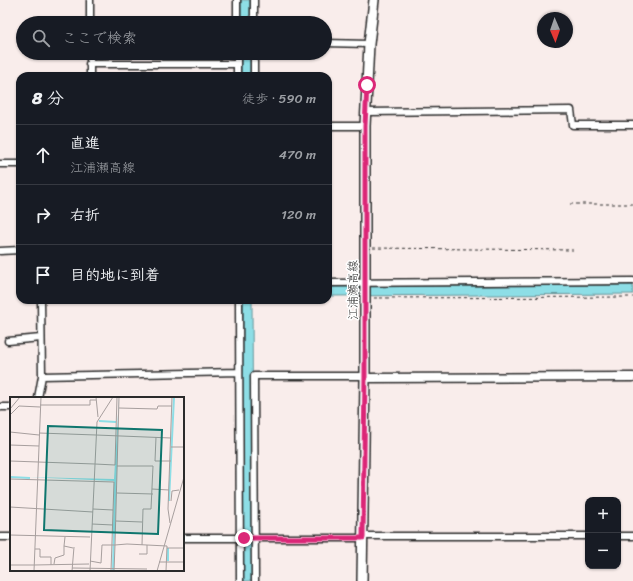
<!DOCTYPE html>
<html lang="ja">
<head>
<meta charset="utf-8">
<style>
	body { margin:0; font-family:Sriracha,"Klee One",sans-serif; background:#20242c; color:#f1f3f6 }
	.controls { position:absolute; right:12px; bottom:12px; display:grid; overflow:hidden; border-radius:8px; box-shadow:0 1px 3px #0004 }
	.controls button { width:36px; height:36px; display:grid; place-items:center; padding:0; border:0; border-bottom:1px solid #363941; background:#171b24; color:#f1f3f6; font:20px sans-serif }
	.compass { position:absolute; left:537px; top:12px; width:36px; height:36px; border-radius:50%; background:#171b24; box-shadow:0 1px 3px #0004; rotate:178deg }
	.stop { position:absolute; width:12px; height:12px; margin:-9px; border:3px solid #db2777; border-radius:50%; background:#fff }
	.stop.end { background:#db2777; border-color:#fff; box-shadow:0 1px 4px #0008 }
	.list { margin:0; padding:0; list-style:none }
	h2 { display:flex; justify-content:space-between; align-items:center; height:52px; margin:0; padding:0 16px; font-size:17px }
	h2 small { font-size:13px; font-weight:400; color:#9ea1a6 }
	.list li { display:grid; grid-template-columns:26px 1fr auto; gap:12px; align-items:center; box-sizing:border-box; height:60px; padding:0 16px; border-top:1px solid #363941 }
	.list b { display:block; font-size:15px; white-space:nowrap }
	.list p { margin:0; font-size:13px; white-space:nowrap; color:#9ea1a6 }
	.list em { font-size:13px; font-style:normal; color:#9ea1a6 }
	.icon { flex:none; width:22px; height:22px; fill:none; stroke:currentColor; stroke-width:2; stroke-linecap:round; stroke-linejoin:round }
	.map { position:relative; flex:none; width:633px; height:581px; overflow:hidden }
	.search { position:absolute; background:#171b24; box-shadow:0 1px 3px #0004; left:16px; top:16px; width:316px; height:44px; display:flex; align-items:center; gap:10px; box-sizing:border-box; padding:0 14px; border-radius:22px; color:#9ea1a6; font-size:15px }
	.panel { position:absolute; background:#171b24; box-shadow:0 1px 3px #0004; left:16px; top:72px; width:316px; height:232px; border-radius:12px }
	.map>svg:first-child { display:block }
	.water { fill:#8ddee6; stroke:#66969b }
	.lines { fill:none; stroke-linecap:round; stroke-linejoin:round }
	.minor-casing { stroke:#2b2b2b; stroke-width:9 }
	.tertiary-casing { stroke:#2b2b2b; stroke-width:11 }
	.secondary-casing { stroke:#2b2b2b; stroke-width:12 }
	.path { stroke:#2b2b2b; stroke-width:1; stroke-dasharray:3 3; stroke-linecap:butt }
	.minor { stroke:#fff; stroke-width:6 }
	.tertiary { stroke:#fff; stroke-width:8 }
	.secondary { stroke:#fff; stroke-width:9 }
	.route { stroke:#db2777; stroke-width:5 }
	.labels { text-anchor:middle; dominant-baseline:central; stroke-width:3; stroke-linejoin:round; paint-order:stroke }
	.street-label { font-size:12px; fill:#2b2b2b; stroke:#fff }
	.inset-river { fill:none; stroke:#8ddee6; stroke-width:2 }
	.inset-road { fill:none; stroke:#a79f9e; stroke-width:1 }
	.view { fill:#0f766e; fill-opacity:0.15; stroke:#0f766e; stroke-width:2 }
	.inset-edge { fill:none; stroke:#2b2b2b; stroke-width:2 }
</style>
</head>
<body>
<div class="map">
<svg width="633" height="581" viewBox="0 0 633 581">
	<rect width="100%" height="100%" fill="#f9edeb"/>
	<filter id="ink" filterUnits="userSpaceOnUse"><feTurbulence type="fractalNoise" baseFrequency=".025" numOctaves="2"/><feDisplacementMap in="SourceGraphic" scale="8" xChannelSelector="R" yChannelSelector="G"/><feConvolveMatrix kernelMatrix="1 2 1 2 8 2 1 2 1" color-interpolation-filters="sRGB"/></filter>
	<g filter="url(#ink)">
		<path class="water" d="M241,0H250V23H241Z
			M241,53H250V76H241Z
			M633,285V294L328,296V287Z
			M243,300H252L253,532H250L251,543L252,544V581H243L242,544L246,543V532H242Z"/>
		<g class="lines">
			<defs>
				<path id="minor" d="M237,0V23
					M254,0V23
					M90,23V0
					M325,43L369,44
					M90,53V76
					M237,53V76
					M254,53V76
					M89,64H237
					M366,112L571,110L573,125H633
					M328,126H365
					M0,164H20
					M0,251L20,250
					M328,283L633,281
					M41,300L42,376L239,372
					M239,300L240,581
					M8,341L41,338
					M38,398L42,376
					M0,407H11
					M363,536H588
					M618,536H633
					M0,537H11
					M183,538H363
					M255,581L254,376H365"/>
				<path id="tertiary" d="M365,378L633,377"/>
				<path id="secondary" d="M362,581L365,378V126L369,44L374,0"/>
			</defs>
			<use href="#minor" class="minor-casing"/>
			<use href="#tertiary" class="tertiary-casing"/>
			<use href="#secondary" class="secondary-casing"/>
			<path class="path" d="M570,204H633
				M373,248L573,250
				M374,298L633,297"/>
			<use href="#minor" class="minor"/>
			<use href="#tertiary" class="tertiary"/>
			<use href="#secondary" class="secondary"/>
		</g>
	</g>
	<g class="lines" filter="url(#ink)">
		<path class="route" d="M244,538H363L365,376V126L367,85"/>
	</g>
	<g class="labels">
		<g class="street-label">
			<text transform="translate(353 290) rotate(-90)">江浦瀬高線</text>
		</g>
	</g>
	<g transform="translate(10 397)">
		<rect width="174" height="174" fill="#f9edeb"/>
		<path d="M109,0L104,174H102L104,84L18,80L104,82Z" fill="#8ddee6"/>
		<path class="inset-river" d="M89,24L106,25M0,80L20,81M159,104L164,0M158,164V151"/>
		<path class="inset-road" d="M86,0L88,20M30,8H80V3H86M109,11L147,12L148,9H162M0,12L10,0M0,18L9,9L30,10M0,35L29,38M29,36L86,38M86,38L161,41M146,40L145,64H161M0,48L29,49M161,50H174M0,64L85,67M85,67L105,68L107,0M107,69H143L141,112H133L132,148M0,82L104,85L101,174M142,92L159,93M107,96L143,97M161,104L162,94L169,93M0,110L83,115M83,112L103,113M106,124L132,125M160,126L158,112L162,0M82,127L103,128M0,138L80,140M55,140L54,149L63,151M157,151H174M25,152H30V160H41V168M129,157H137V148M80,164L91,166L92,148H105L109,0M149,165H174M44,167L45,161L54,158V149M0,168H24M24,168L79,167M62,171L137,172M24,174L31,0M62,174L64,150M80,174L87,25L103,0M104,174L105,148L117,147L157,149L156,174M147,174L174,80"/>
		<path class="view" d="M38,29L152,33L148,137L34,133Z"/>
		<rect width="174" height="174" class="inset-edge"/>
	</g>
</svg>
<div class="controls">
<button>+</button>
<button>−</button>
</div>
<svg class="compass" viewBox="-18 -18 36 36"><path d="M0-13l5 13h-10z" fill="#e53935"/><path d="M0 13l5-13h-10z" fill="#9ea1a6"/></svg>
<div class="stop" style="left:367px;top:85px"></div>
<div class="stop end" style="left:244px;top:538px"></div>
<div class="search"><svg class="icon" aria-label="search" viewBox="0 0 24 24"><circle cx="10" cy="10" r="6"/><path d="M15 15l6 6"/></svg>ここで検索</div>
<section class="panel">
<h2>8 分<small>徒歩 · 590 m</small></h2>
<ul class="list">
<li><svg class="icon" aria-label="ahead" viewBox="0 0 24 24"><path d="M12 20V5M6 11l6-6 6 6"/></svg><div><b>直進</b><p>江浦瀬高線</p></div><em>470 m</em></li>
<li><svg class="icon" aria-label="right" viewBox="0 0 24 24"><path d="M7 20v-9h11M14 6l5 5-5 5"/></svg><div><b>右折</b></div><em>120 m</em></li>
<li><svg class="icon" aria-label="arrive" viewBox="0 0 24 24"><path d="M6 21V4h12l-3 4 3 4H6"/></svg><div><b>目的地に到着</b></div></li>
</ul>
</section>
</div>
</body>
</html>
